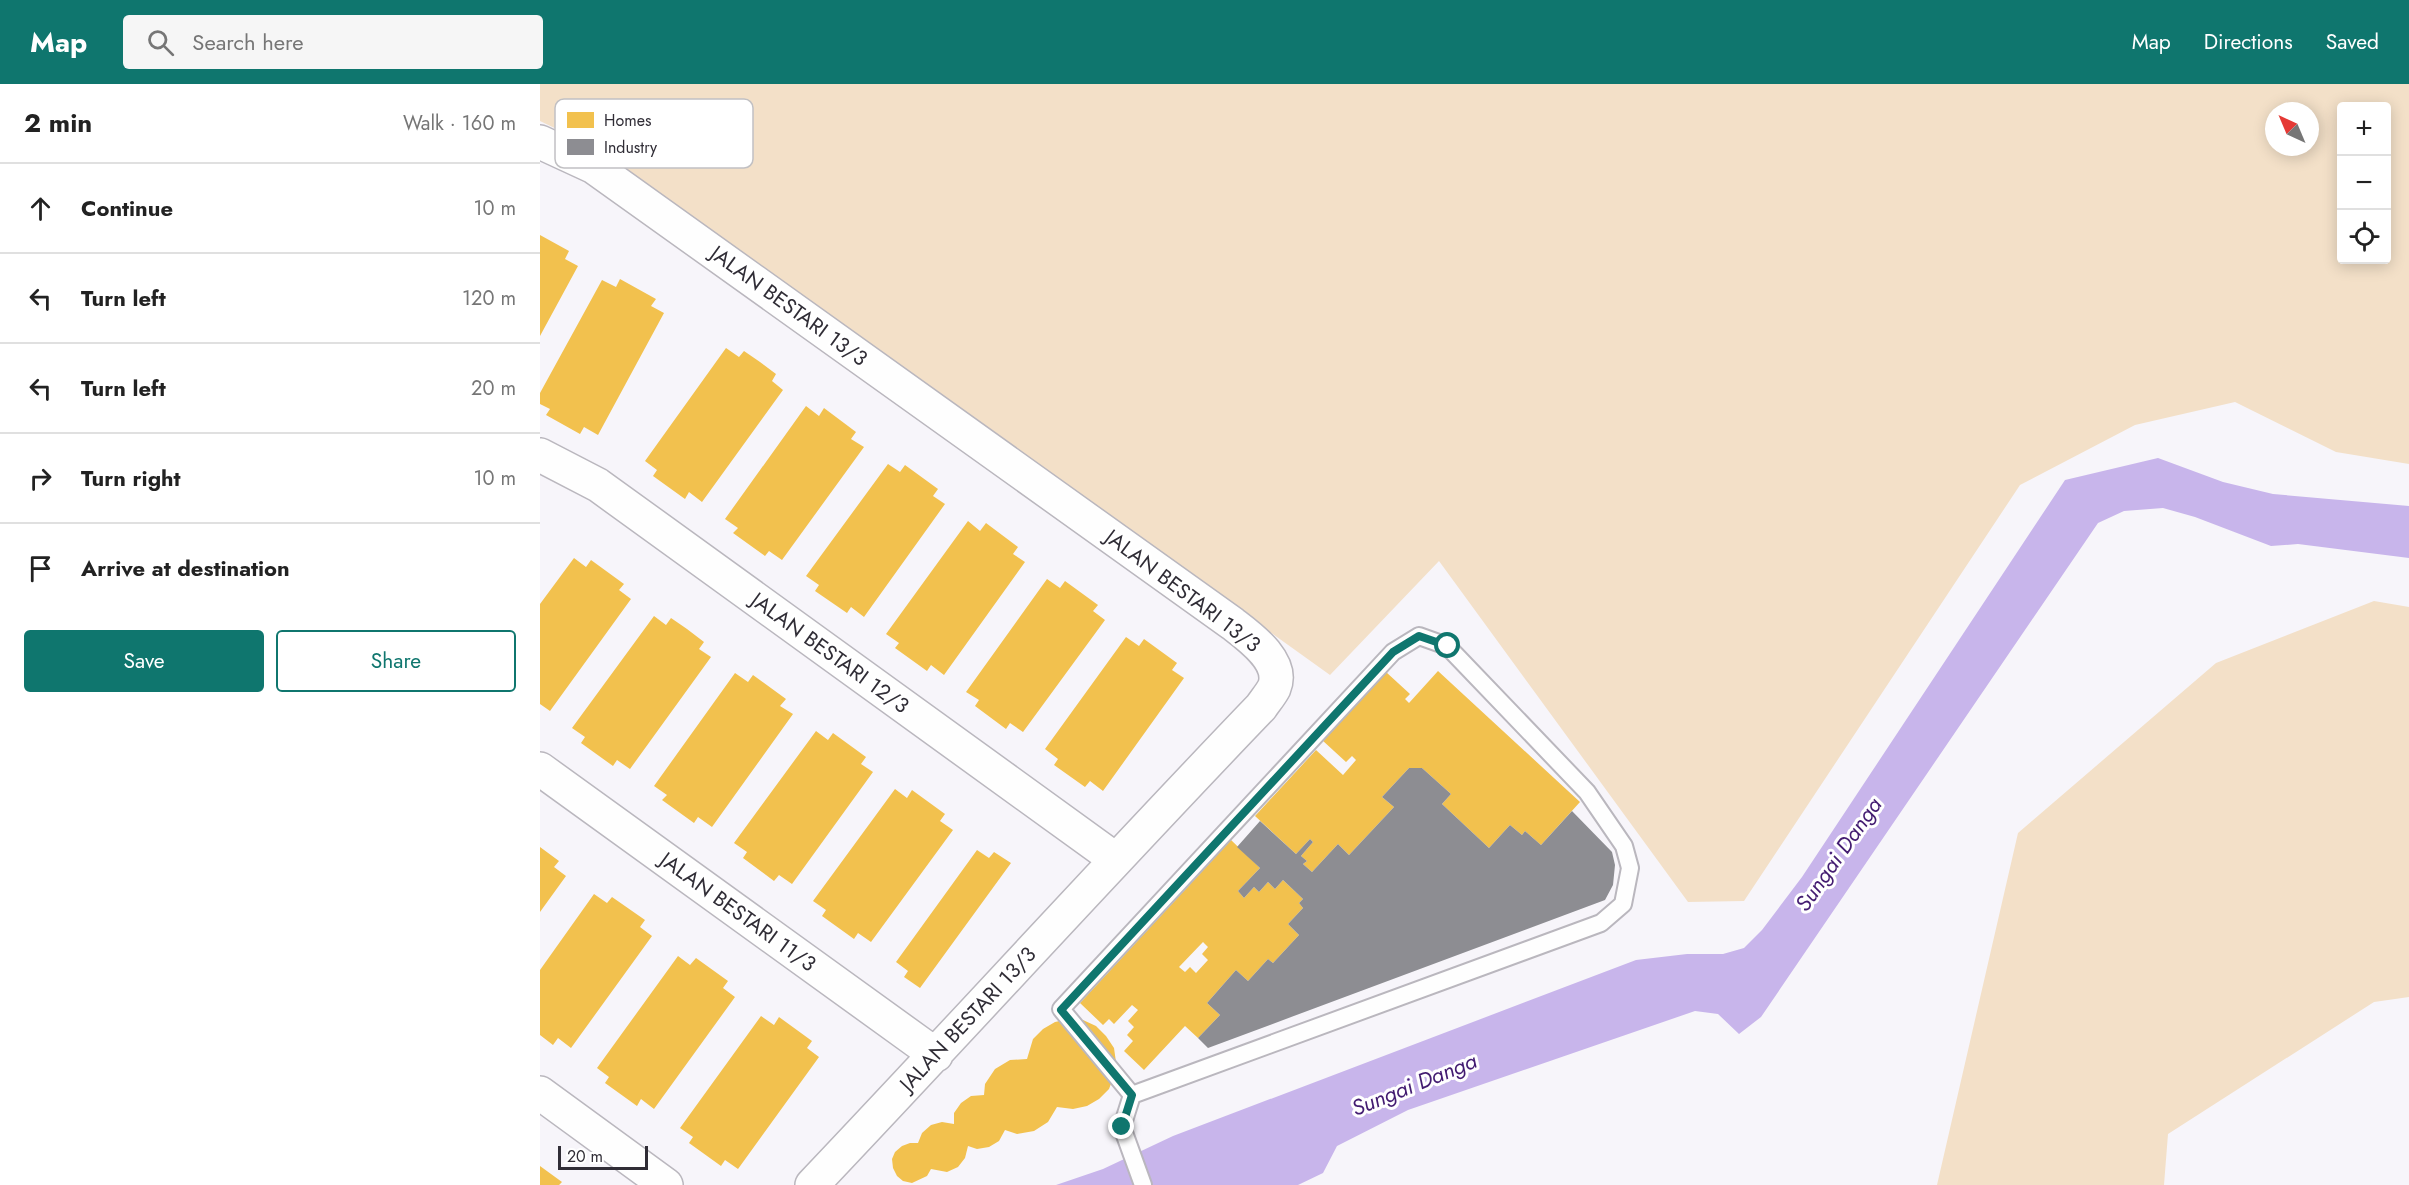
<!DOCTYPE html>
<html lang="en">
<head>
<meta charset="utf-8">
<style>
	body { margin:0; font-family:Jost,sans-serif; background:#f6f6f6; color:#222 }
	.controls { position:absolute; right:18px; top:18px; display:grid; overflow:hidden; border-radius:6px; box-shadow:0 3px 15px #0003 }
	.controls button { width:54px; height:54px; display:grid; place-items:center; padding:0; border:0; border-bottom:2px solid #e0e0e0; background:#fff; color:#222; font:30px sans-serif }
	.compass { position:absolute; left:1725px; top:18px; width:54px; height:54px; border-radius:50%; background:#fff; box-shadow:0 3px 15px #0003; rotate:316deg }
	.scale { position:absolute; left:18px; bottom:15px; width:90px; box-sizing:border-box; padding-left:6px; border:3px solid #302d36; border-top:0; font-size:16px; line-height:21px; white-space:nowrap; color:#302d36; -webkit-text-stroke:4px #fff; paint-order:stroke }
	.stop { position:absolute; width:18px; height:18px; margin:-14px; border:4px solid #0f766e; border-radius:50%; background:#fff }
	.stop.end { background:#0f766e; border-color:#fff; box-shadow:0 2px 6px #0008 }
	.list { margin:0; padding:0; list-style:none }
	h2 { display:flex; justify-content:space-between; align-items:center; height:78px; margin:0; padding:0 24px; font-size:26px }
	h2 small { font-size:20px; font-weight:400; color:#767676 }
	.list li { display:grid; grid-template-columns:39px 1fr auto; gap:18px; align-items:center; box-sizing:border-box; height:90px; padding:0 24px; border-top:2px solid #e0e0e0 }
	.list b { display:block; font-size:22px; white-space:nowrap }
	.list em { font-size:20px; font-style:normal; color:#767676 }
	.actions { display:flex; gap:12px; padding:18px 24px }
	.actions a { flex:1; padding:14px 0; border:2px solid #0f766e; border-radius:6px; text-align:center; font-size:21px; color:#0f766e }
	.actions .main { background:#0f766e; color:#fff }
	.icon { flex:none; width:33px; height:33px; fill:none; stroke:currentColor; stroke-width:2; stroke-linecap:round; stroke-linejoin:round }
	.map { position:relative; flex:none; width:1869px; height:1101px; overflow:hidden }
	header { display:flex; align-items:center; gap:36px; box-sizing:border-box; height:84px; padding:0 30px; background:#0f766e; color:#fff }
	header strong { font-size:28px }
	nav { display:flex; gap:33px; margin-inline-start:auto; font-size:21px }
	.search { width:420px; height:54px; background:#f6f6f6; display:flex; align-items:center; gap:15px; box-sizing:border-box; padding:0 21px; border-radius:6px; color:#767676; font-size:22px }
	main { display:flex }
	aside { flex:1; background:#fff }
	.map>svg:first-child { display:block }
	.green { fill:#f3e0c8; fill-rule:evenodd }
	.water { fill:#c8b5eb }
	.homes { fill:#f2c14e; fill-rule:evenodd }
	.industry { fill:#8d8d92 }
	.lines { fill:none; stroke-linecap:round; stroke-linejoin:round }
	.service-casing { stroke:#bab7be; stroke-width:20 }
	.minor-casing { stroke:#bab7be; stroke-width:36 }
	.service { stroke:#fefefe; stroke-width:16 }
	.minor { stroke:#fefefe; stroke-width:33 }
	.route { stroke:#0f766e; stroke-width:8 }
	.labels { text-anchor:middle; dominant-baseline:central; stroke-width:6; stroke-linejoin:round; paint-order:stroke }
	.street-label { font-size:21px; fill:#302d36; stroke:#fff }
	.water-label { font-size:22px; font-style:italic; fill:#431c71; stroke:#fff }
	.key { fill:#fff; stroke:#c1c0c3; stroke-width:1.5 }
	.key-label { font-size:16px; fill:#302d36 }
</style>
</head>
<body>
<header>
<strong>Map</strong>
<div class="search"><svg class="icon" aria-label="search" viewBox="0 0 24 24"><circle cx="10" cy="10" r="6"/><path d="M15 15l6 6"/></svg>Search here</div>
<nav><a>Map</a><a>Directions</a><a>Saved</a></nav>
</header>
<main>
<aside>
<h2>2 min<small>Walk · 160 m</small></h2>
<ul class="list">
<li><svg class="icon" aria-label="ahead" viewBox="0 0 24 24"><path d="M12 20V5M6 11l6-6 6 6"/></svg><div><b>Continue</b></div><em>10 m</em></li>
<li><svg class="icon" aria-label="left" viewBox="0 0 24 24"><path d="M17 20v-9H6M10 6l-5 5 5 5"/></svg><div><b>Turn left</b></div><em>120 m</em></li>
<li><svg class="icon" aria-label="left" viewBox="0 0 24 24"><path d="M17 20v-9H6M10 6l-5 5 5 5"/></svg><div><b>Turn left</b></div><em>20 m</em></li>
<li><svg class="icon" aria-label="right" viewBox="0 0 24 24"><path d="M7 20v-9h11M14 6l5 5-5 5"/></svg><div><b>Turn right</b></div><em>10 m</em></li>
<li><svg class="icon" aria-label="arrive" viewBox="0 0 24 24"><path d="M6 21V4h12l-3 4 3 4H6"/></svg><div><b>Arrive at destination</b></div></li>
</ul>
<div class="actions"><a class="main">Save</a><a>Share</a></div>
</aside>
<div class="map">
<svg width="1869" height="1101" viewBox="0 0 1869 1101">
	<rect width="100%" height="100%" fill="#f7f5fa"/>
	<path class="green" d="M0,0H1869V380L1796,368L1695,318L1595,341L1480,401L1204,817L1148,818L899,477L790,591L56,64L0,37ZM1802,22H1846V176H1802ZM1734,27H1770V63H1734Z
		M1834,517L1869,523V913L1834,918L1628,1050L1624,1101H1397L1478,749L1676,579Z"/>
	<path class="water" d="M1618,374L1683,398L1733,410L1869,422V474L1758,460L1731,462L1655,433L1623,424L1584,427L1558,439L1221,933L1199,950L1178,930L1155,927L868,1026L797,1062L783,1089L758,1101H516L563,1085L633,1052L1096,876L1147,870H1183L1204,864L1222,846L1262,793L1525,396Z"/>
	<path class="homes" d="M0,151L29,167L25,175L38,182L0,252Z
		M80,195L116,215L111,222L124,229L58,351L44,343L40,350L6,331L10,325L0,320V309L62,196L76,203Z
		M186,264L199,273L204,267L220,278L236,290L232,297L243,306L162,418L149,408L145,415L113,392L117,386L105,377Z
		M266,322L279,332L284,324L316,348L311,355L324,363L242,476L229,467L225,472L193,449L198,444L185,435Z
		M348,380L360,388L365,381L398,405L393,412L405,420L324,533L311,523L307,529L275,507L279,501L266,492Z
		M428,437L440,447L446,439L478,463L473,470L485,478L404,591L391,581L387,587L355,564L359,559L346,550Z
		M34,474L46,483L51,476L84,500L79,506L91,515L10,627L0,620V520Z
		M507,495L520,504L525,497L558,521L553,527L565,536L483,648L470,639L466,645L435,622L439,616L426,608Z
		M114,532L126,541L131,534L147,545L164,558L159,565L171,573L90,685L77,676L73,682L41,659L45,653L32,644Z
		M586,553L599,562L604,555L637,579L632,586L644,594L563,707L550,697L545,703L514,681L518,675L505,665Z
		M898,587L1040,718L1001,761L985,747L982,751L970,741L949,764L902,720L911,710L882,684H869L842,713L854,723L809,771L798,760L772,788L763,780L767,777L761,772L773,758L770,755L756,770L715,732L776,666L803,691L816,676L812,672L806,678L782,656L846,588L870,610L865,615L869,619Z
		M195,589L208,598L213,591L246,615L240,622L253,630L172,743L158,733L154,739L122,716L127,711L114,702Z
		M276,647L288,656L293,649L326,673L321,680L333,688L252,800L239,791L234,797L203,774L207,768L194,759Z
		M355,705L367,714L372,706L405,730L400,737L413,746L331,858L318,849L314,855L282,832L286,826L273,817Z
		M691,756L720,784L698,807L704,814L714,803L719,808L728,798L735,805L743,796L763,815L759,819L763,824L748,840L759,851L733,879L728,875L708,897L696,886L667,919L680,931L658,954L645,942L604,986L584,967L593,957L587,951L594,943L588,937L598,926L592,921L574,940L569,935L563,941L540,919ZM663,858L668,863L662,870L668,876L656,889L650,883L645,888L639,883Z
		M0,763L19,777L14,783L26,792L0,828Z
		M437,766L449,774L454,768L471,779L380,904L364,893L368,887L356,878Z
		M54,810L67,819L72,813L105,836L100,843L112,852L31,964L18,954L13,961L0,951V886Z
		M138,872L150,881L156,874L188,897L183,904L195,913L114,1025L101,1015L97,1022L65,999L69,993L57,984Z
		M221,932L234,941L239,933L272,957L267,964L279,973L198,1085L185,1076L181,1082L149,1059L153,1053L140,1044Z
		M529,935L543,936L556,942L566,952L574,964L576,978L574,992L569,1005L559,1015L547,1022L533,1025L517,1023L508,1038L494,1047L477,1050L465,1046L459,1057L449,1063L437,1065L428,1062L425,1074L418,1083L407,1088L391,1085L387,1092L372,1099L363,1097L357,1092L353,1084L352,1075L355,1068L362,1062L370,1059H378L382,1049L391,1041L402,1038L414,1040V1029L421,1019L431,1012L444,1011L445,1000L455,985L470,976L487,975L493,955L503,945L515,938Z
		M0,1082L22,1098L19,1101H0Z"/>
	<path class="industry" d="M869,684H882L911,710L902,720L949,764L970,741L982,751L985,747L1001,761L1032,727L1072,768L1075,781L1073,801L1065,816L668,964L658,954L680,931L667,919L696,886L708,897L728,875L733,879L759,851L748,840L763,824L759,819L763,815L743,796L735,805L728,798L719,808L714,803L704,814L698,807L720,784L697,763L720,737L756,770L770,755L773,758L761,772L767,777L763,780L772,788L798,760L809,771L854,723L842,713Z"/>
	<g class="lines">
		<defs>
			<path id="service" d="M879,552L907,562L1047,708L1084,762L1090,784L1083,820L1061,839L592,1011L521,925L853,568Z
				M592,1011L582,1043L603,1101"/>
			<path id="minor" d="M0,58L54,83L693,540C710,553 745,578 734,604C731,610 725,617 721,623C569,781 423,942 272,1101
				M0,371L58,401L575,775
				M0,685L396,971
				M0,1009L126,1101"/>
		</defs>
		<use href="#service" class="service-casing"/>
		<use href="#minor" class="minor-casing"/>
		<use href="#service" class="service"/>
		<use href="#minor" class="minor"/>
	</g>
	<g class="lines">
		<path class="route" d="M582,1043L592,1011L521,926L853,568L879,552L908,562"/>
	</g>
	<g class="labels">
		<g class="street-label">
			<text transform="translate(249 222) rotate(36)">JALAN BESTARI 13/3</text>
			<text transform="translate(643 507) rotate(37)">JALAN BESTARI 13/3</text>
			<text transform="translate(290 569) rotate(36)">JALAN BESTARI 12/3</text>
			<text transform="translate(198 828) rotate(36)">JALAN BESTARI 11/3</text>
			<text transform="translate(428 935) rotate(-47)">JALAN BESTARI 13/3</text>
		</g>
		<g class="water-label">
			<text transform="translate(1298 770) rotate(-55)">Sungai Danga</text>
			<text transform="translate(874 1000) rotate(-22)">Sungai Danga</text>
		</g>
	</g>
	<rect x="15" y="15" width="198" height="69" rx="9" class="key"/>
	<rect x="27" y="28" width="27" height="16" fill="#f2c14e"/>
	<rect x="27" y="55" width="27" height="16" fill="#8d8d92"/>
	<g class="key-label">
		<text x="64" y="42">Homes</text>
		<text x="64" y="69">Industry</text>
	</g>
</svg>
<div class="controls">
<button>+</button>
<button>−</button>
<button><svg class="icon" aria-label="locate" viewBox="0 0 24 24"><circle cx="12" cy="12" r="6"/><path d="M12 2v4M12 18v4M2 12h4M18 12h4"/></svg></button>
</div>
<svg class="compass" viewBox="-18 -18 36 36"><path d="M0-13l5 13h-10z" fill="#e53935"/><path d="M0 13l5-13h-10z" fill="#767676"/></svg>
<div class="scale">20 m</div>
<div class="stop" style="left:908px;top:562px"></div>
<div class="stop end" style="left:582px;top:1043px"></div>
</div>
</main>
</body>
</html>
